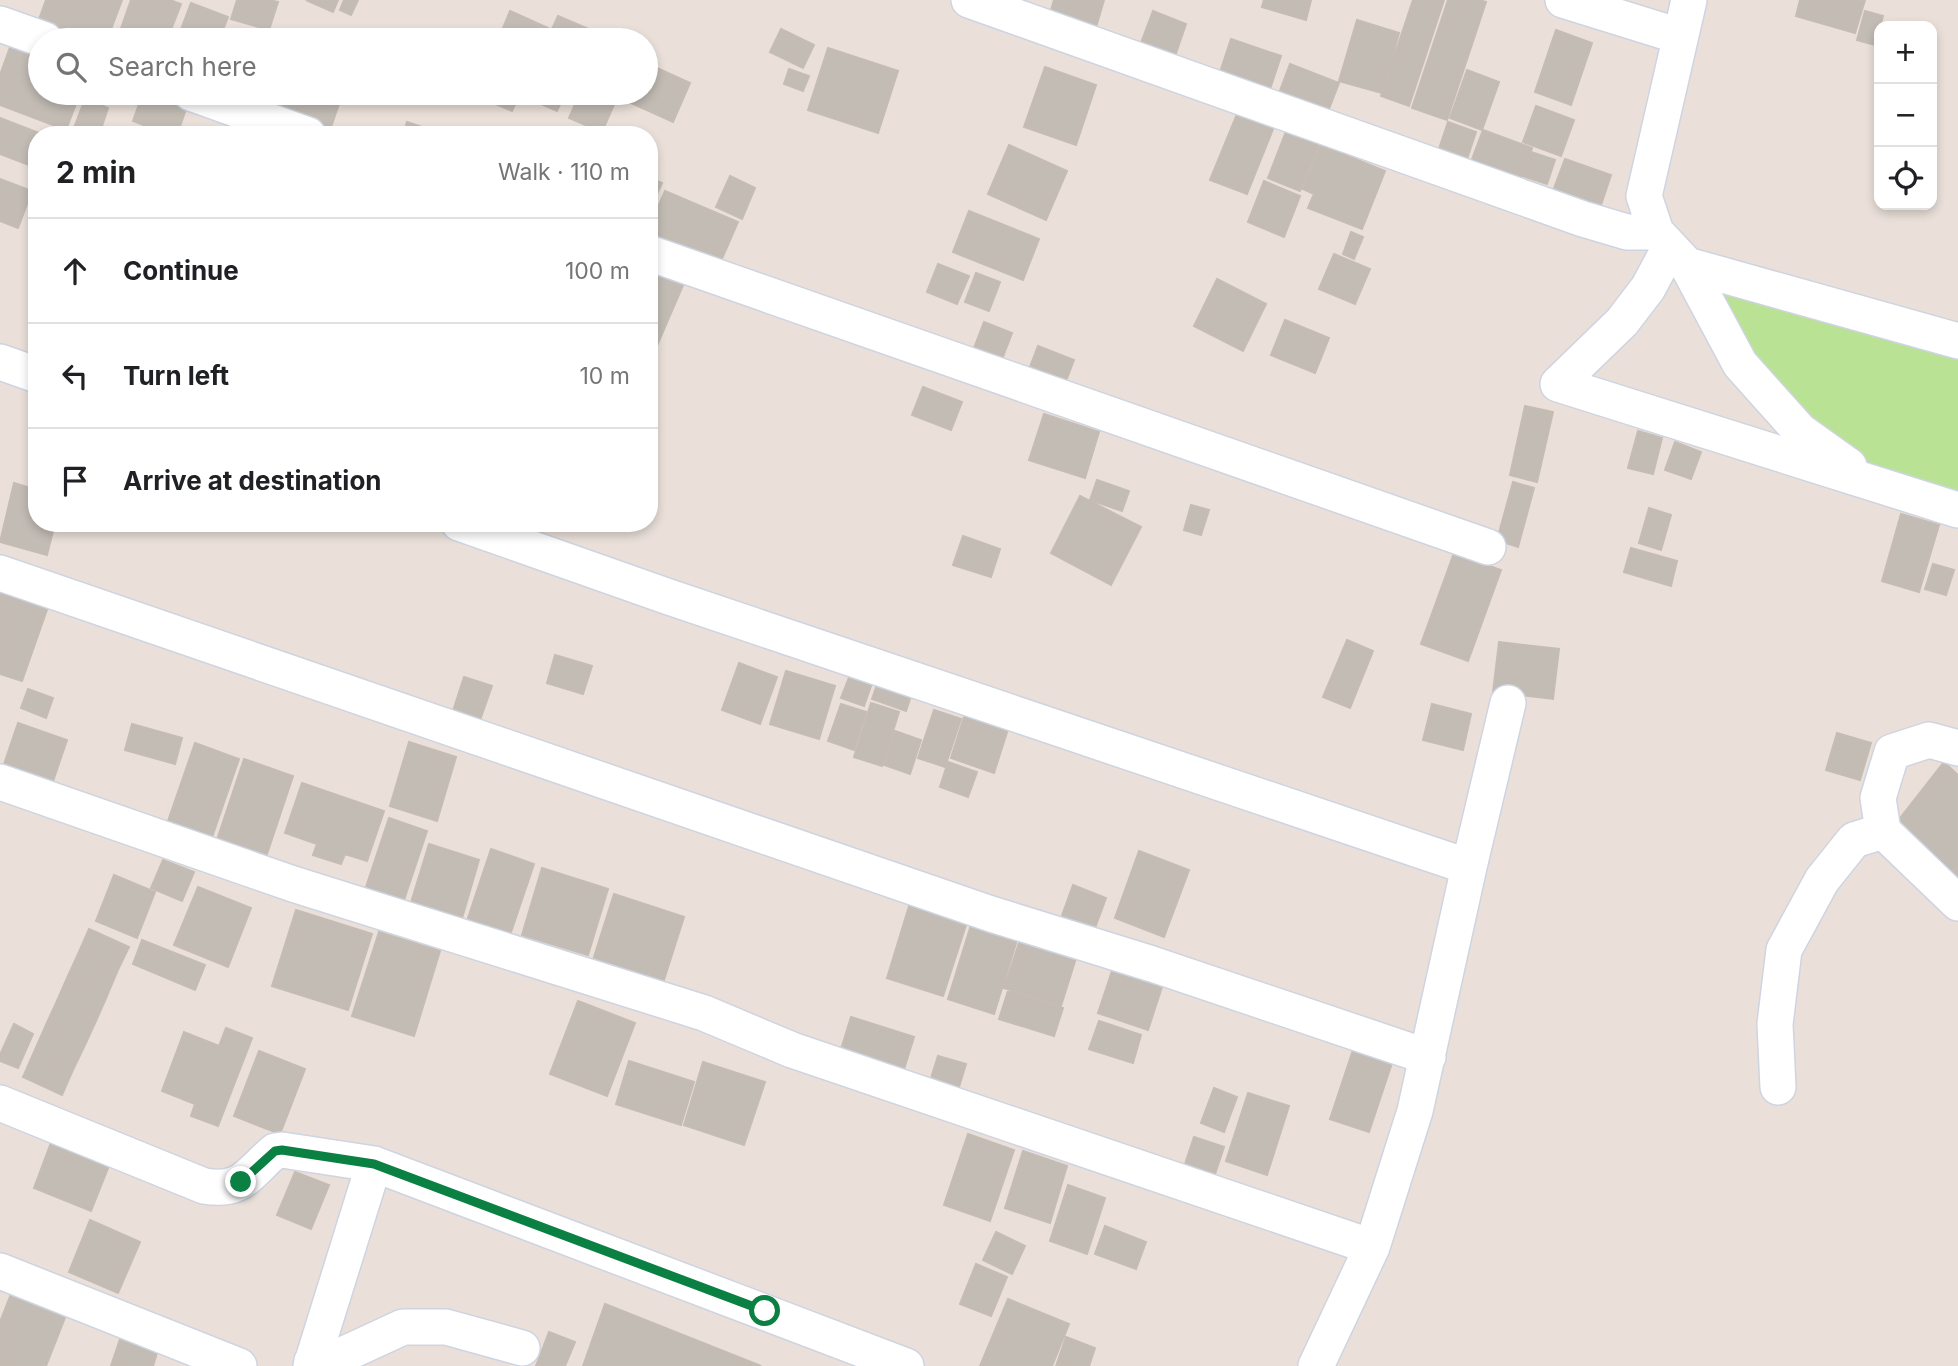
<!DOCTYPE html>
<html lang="en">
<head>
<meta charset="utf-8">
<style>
	body { margin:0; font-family:Inter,sans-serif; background:#f2f2f2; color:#202124 }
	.controls { position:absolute; right:21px; top:21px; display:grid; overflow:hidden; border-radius:14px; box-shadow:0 4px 10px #0003 }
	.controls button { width:63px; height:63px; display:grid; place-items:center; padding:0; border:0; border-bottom:2px solid #e0e0e0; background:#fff; color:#202124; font:35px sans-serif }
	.stop { position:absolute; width:21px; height:21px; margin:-16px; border:5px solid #0b8043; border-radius:50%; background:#fff }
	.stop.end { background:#0b8043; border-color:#fff; box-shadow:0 2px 7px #0008 }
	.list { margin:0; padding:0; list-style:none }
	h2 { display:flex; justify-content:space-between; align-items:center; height:91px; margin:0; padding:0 28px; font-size:30px }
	h2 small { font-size:23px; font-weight:400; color:#757577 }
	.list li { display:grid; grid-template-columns:46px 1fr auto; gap:21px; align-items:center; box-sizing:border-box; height:105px; padding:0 28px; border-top:2px solid #e0e0e0 }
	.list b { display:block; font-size:26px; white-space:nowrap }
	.list em { font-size:23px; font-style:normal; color:#757577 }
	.icon { flex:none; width:38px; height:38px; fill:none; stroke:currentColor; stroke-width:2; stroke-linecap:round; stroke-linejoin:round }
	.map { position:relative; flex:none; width:1958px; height:1366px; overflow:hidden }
	.search { position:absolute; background:#fff; box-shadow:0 4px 10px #0003; left:28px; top:28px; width:630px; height:77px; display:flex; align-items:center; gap:18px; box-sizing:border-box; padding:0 24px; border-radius:38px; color:#757577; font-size:26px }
	.panel { position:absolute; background:#fff; box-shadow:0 4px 10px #0003; left:28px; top:126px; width:630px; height:406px; border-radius:28px }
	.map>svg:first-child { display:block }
	.green { fill:#bae294 }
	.building { fill:#c2bcb4; stroke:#c5bcb3; stroke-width:2 }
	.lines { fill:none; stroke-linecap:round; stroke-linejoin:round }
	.minor-casing { stroke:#ced4e1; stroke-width:38 }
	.minor { stroke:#fff; stroke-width:35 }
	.route { stroke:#0b8043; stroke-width:9 }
</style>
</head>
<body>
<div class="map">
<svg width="1958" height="1366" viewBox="0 0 1958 1366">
	<rect width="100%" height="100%" fill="#eae0d9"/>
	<path class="green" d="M1703,279L1958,358V497L1874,471L1802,412L1749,356Z"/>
	<path class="building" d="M46,0H122L107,40H71L36,28Z
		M131,0H170L181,4L167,40H117Z
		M237,0H269L278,2L269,30L231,19Z
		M306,0H338L333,12Z
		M344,0H358L351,15L340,10Z
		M1054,0H1104L1094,34L1048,20Z
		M1264,0H1311L1306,20L1262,7Z
		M1413,0H1444L1409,106L1381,96Z
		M1448,0H1479L1486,2L1447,120L1412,108Z
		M1800,0H1865L1855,33L1796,16Z
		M191,3L228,17L219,40H177Z
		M510,11L548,28L542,40H498Z
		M1153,11L1186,24L1175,56L1141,43Z
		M1865,11L1883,16L1875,45L1857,40Z
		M558,16L591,30L587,40H547Z
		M1357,20L1399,33L1382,93L1339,81Z
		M247,29L285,40H244Z
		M781,29L814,45L803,68L770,52Z
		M1556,30L1592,43L1571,105L1535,92Z
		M13,39L40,49V93H80L66,130L0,105V75Z
		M1231,39L1281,56L1268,95L1218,78Z
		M828,48L898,71L878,133L808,110Z
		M646,63L690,83L673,122L620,98L622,93H646Z
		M1290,64L1339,83L1327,114L1278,96Z
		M1045,67L1096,85L1076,145L1024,127Z
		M789,69L809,76L803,91L784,84Z
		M1467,70L1499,82L1482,130L1450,118Z
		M143,93L186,109L177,135H169L133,121Z
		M222,93H325L341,98L329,133L221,96Z
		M476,93H520L512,111L475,95Z
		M525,93H565L557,111L523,96Z
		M580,93H619L602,132L569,118Z
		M85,99L108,108L99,135L72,133Z
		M1536,106L1574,120L1561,156L1523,142Z
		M1237,114L1273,129L1247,194L1210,180Z
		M0,118L44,135H37V168L0,154Z
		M407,122L443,134V135H403Z
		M1448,122L1476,132L1467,159L1439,149Z
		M1287,129L1320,142L1300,191L1268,178Z
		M1483,130L1532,148L1521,180L1471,162Z
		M1009,145L1067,171L1046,220L988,194Z
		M1321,145L1385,171L1362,229L1308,208L1314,194L1303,189Z
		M1525,150L1555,160L1547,184L1517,174Z
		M1565,159L1611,175L1600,208L1553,191Z
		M730,176L755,188L742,219L716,207Z
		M649,178L662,183L649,211Z
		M0,179L32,191L18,228L0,221Z
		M1264,181L1300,196L1284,237L1248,222Z
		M665,191L738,222L717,270L649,241V228Z
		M969,211L1039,239L1023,280L953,252Z
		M1351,232L1363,237L1354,259L1343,254Z
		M1334,254L1370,269L1355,304L1319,289Z
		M938,264L969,276L957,304L927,292Z
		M649,268L684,283L649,364Z
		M976,273L1000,282L989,311L965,302Z
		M1217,279L1266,304L1243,351L1194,326Z
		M1285,320L1329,338L1315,373L1271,355Z
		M984,322L1012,333L999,367L971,356Z
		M1038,346L1074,360L1064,386L1028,372Z
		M923,387L962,402L951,430L912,415Z
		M1525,406L1553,412L1537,482L1510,475Z
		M1044,414L1099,432L1085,478L1029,460Z
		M1638,431L1662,438L1653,474L1628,468Z
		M1675,442L1701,452L1691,479L1665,470Z
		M1097,480L1129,491L1122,511L1090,500Z
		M1513,482L1534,488L1518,547L1497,540Z
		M14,483L37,490V523H55L47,555L0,542Z
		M1080,496L1141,527L1111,585L1051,553Z
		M1191,505L1209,510L1201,535L1184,530Z
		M1649,508L1671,515L1661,550L1639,543Z
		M1901,514L1939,525L1919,592L1882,581Z
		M963,536L1000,549L991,577L953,565Z
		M1631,548L1677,561L1671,586L1624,572Z
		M1454,553L1501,570L1468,661L1421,644Z
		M1933,564L1954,570L1946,595L1925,589Z
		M0,590L49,604L22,681L0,674Z
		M1347,640L1373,651L1350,708L1323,697Z
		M1499,642L1559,649L1553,699L1493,692Z
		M555,655L592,666L583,694L547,683Z
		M739,663L777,677L760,724L722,710Z
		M786,671L835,686L819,739L770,724Z
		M850,675L872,683L864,706L841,698Z
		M464,677L492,686L479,723L452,714Z
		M878,682L912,693L906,711L872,699Z
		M28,689L53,698L46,718L21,708Z
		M871,703L899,712L882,766L854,757Z
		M841,704L866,712L854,750L828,741Z
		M1432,704L1471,714L1463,750L1423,740Z
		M934,710L961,719L945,767L918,758Z
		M965,714L1008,729L994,773L951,758Z
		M18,723L67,740L50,790L1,773Z
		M132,724L182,738L175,764L125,750Z
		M895,731L921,740L910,774L884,765Z
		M1837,733L1871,743L1860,780L1826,770Z
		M409,742L456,757L437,821L390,806Z
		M195,743L239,759L210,843L166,827Z
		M244,759L293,776L265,860L216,843Z
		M948,762L977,772L968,797L940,787Z
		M1944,762L1958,775V884L1893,827Z
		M302,783L384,811L367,861L345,854L341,864L313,855L317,844L285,833Z
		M389,818L427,831L402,906L364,893Z
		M429,844L479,860L460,925L409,909Z
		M491,849L534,864L508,941L465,927Z
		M1139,851L1189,870L1164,937L1115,918Z
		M163,860L194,872L182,901L151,888Z
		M542,868L608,889L588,955L522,935Z
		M114,875L155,892L137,938L96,921Z
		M1073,885L1106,898L1092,936L1059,924Z
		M198,887L251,908L228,967L174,945Z
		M614,894L684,917L663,983L593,960Z
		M910,903L967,922L943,996L887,978Z
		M296,910L372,934L348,1010L272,986Z
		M971,925L1017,940L994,1014L948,999Z
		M89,929L129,947L117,972L78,954Z
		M379,932L440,951L414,1036L352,1016Z
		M1021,937L1077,955L1061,1006L1004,988Z
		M142,940L205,965L195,990L133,964Z
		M78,954L117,972L107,996L67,978Z
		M1112,971L1162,987L1148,1030L1098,1013Z
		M67,978L107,996L96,1021L56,1003Z
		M1008,991L1063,1008L1054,1036L999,1019Z
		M578,1001L635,1023L607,1096L550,1074Z
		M56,1003L96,1021L85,1045L45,1027Z
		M851,1017L914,1037L901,1079L838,1059Z
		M1099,1021L1141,1035L1133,1063L1089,1049Z
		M14,1024L33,1034L18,1068L0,1061V1055Z
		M45,1027L85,1045L73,1070L34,1052Z
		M226,1028L252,1038L218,1126L191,1116L195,1104L162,1091L184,1032L219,1046Z
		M1355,1044L1394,1057L1369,1132L1330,1119Z
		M259,1051L305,1069L280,1134L234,1116Z
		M34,1052L73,1070L62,1095L23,1077Z
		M938,1056L966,1064L959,1087L931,1078Z
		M629,1061L694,1082L681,1125L616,1104Z
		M703,1062L765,1082L744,1145L684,1125Z
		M1214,1088L1237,1097L1224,1132L1201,1123Z
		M1248,1093L1289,1106L1267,1175L1226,1161Z
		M968,1134L1014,1150L990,1221L944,1205Z
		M1194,1137L1224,1147L1212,1183L1182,1173Z
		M52,1140L110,1163L91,1211L34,1188Z
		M1023,1151L1067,1166L1050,1223L1005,1208Z
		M295,1172L329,1185L311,1229L277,1215Z
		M1068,1185L1105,1198L1087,1254L1050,1241Z
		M90,1220L140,1242L118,1293L69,1272Z
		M1105,1226L1146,1242L1136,1269L1095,1254Z
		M996,1232L1025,1246L1012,1274L983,1260Z
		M976,1264L1007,1277L991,1316L960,1304Z
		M11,1294L66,1315L46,1366H0V1322Z
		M1008,1299L1069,1324L1052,1366H980Z
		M605,1304L761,1366H583Z
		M549,1332L575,1342L565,1366H536Z
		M122,1333L159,1346L153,1366H111Z
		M1066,1337L1095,1348L1089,1366H1056Z"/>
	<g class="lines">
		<defs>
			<path id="minor" d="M969,0L1583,219L1627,232H1656
				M1563,0L1679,36
				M1689,0L1644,196L1656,232L1687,265L1740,364L1800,431L1849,466
				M0,24L45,40
				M191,93L308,135
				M1670,247L1648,288L1622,322L1558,384L1958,510
				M649,253L1488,547
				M1687,265L1958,341
				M0,362L37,375
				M459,523L669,597L1469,867
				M0,573L991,914L1152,964L1428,1057
				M1958,748L1929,740L1892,752L1878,798L1883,831L1958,903
				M0,782L293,884L704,1013L792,1050L1372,1247
				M1778,1087L1775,1024L1784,950L1822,880L1854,840L1883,831
				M0,1103L204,1186C242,1193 249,1173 275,1151L282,1150L374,1164L906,1366
				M0,1271L239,1366
				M312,1361L336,1358L403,1327H446L522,1348
				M311,1366L374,1164
				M1316,1366L1372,1247L1415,1111L1469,867L1508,703"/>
		</defs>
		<use href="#minor" class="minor-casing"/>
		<use href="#minor" class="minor"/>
	</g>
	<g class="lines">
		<path class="route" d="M241,1182L275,1151L282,1150L374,1164L765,1311"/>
	</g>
</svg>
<div class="controls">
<button>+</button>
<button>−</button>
<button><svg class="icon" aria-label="locate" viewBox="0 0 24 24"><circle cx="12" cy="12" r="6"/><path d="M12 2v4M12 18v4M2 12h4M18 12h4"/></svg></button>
</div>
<div class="stop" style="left:765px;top:1311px"></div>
<div class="stop end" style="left:241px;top:1182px"></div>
<div class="search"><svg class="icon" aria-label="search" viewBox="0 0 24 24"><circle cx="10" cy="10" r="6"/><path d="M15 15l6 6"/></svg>Search here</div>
<section class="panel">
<h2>2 min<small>Walk · 110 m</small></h2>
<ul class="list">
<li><svg class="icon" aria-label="ahead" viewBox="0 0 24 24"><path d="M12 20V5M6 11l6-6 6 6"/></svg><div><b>Continue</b></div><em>100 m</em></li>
<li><svg class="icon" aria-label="left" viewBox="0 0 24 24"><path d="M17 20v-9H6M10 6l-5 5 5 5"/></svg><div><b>Turn left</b></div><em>10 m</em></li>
<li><svg class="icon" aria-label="arrive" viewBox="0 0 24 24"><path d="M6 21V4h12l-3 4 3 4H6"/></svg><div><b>Arrive at destination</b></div></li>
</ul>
</section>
</div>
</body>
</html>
